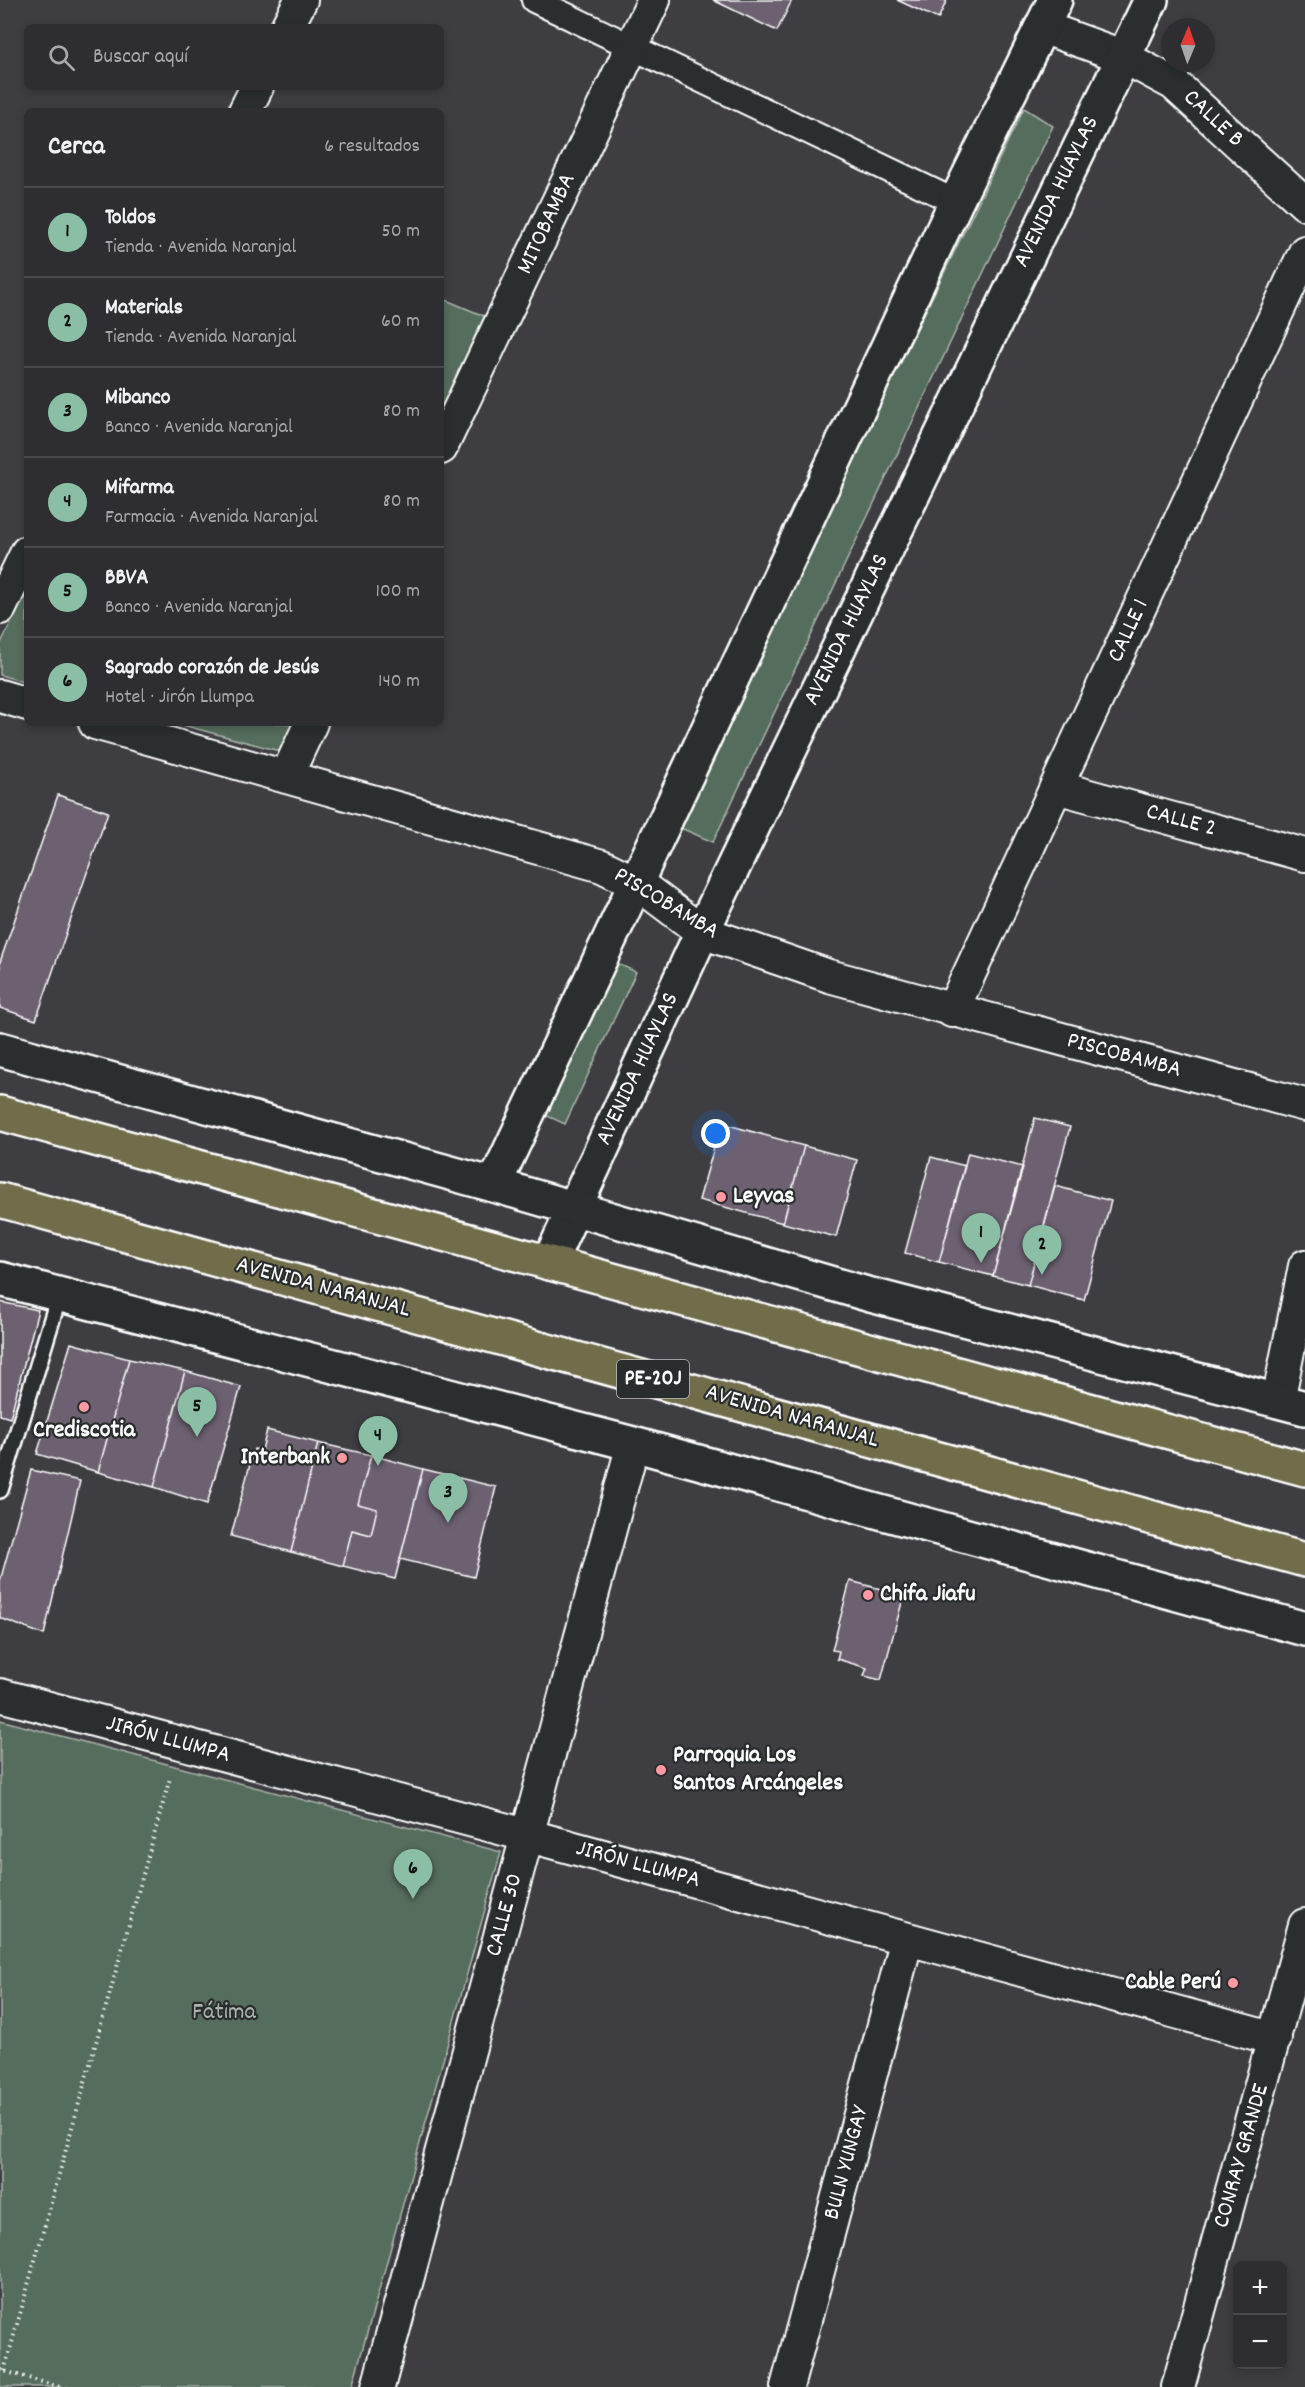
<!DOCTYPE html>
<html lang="es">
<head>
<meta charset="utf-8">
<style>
	body { margin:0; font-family:Dekko,sans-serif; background:#3a3a3e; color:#f1f3f6 }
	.controls { position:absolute; right:18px; bottom:18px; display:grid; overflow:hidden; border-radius:9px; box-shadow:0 3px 9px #0003 }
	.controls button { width:54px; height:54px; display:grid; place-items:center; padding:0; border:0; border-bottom:2px solid #494a4d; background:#2e2e32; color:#f1f3f6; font:30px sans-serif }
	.compass { position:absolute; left:1161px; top:18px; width:54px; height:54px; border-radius:50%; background:#2e2e32; box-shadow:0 3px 9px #0003; rotate:2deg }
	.you { position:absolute; left:716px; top:1134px; width:21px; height:21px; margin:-15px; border:4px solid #fff; border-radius:50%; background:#1a73e8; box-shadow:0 0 0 9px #1a73e833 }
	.badge { display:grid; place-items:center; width:39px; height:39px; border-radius:50%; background:#8abfa5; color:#111; font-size:20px; font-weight:700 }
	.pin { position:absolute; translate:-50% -50px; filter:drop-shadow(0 2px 3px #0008) }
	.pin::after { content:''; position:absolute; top:32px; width:21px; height:18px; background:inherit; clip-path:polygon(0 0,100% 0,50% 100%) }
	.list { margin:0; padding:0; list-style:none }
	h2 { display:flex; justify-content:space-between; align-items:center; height:78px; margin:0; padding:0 24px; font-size:26px }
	h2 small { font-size:20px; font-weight:400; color:#a7a8ac }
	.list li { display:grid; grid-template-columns:39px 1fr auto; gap:18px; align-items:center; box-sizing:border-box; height:90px; padding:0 24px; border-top:2px solid #494a4d }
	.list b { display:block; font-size:22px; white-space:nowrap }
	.list p { margin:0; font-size:20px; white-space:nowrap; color:#a7a8ac }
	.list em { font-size:20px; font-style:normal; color:#a7a8ac }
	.icon { flex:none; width:33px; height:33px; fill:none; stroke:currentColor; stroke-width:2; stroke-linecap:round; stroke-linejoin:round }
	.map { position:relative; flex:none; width:1305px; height:2387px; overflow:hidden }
	.search { position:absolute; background:#2e2e32; box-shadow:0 3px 9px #0003; left:24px; top:24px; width:420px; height:66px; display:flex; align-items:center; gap:15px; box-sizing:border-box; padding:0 21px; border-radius:9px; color:#a7a8ac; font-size:22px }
	.panel { position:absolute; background:#2e2e32; box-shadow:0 3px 9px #0003; left:24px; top:108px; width:420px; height:618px; border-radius:9px }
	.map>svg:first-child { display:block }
	.green { fill:#556d5b; stroke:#aab6ad; stroke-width:1.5 }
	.building { fill:#6c6171; stroke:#fff; stroke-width:1.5 }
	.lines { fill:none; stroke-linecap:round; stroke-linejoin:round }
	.service-casing { stroke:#fff; stroke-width:20 }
	.pedestrian-casing { stroke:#fff; stroke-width:28 }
	.minor-casing { stroke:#fff; stroke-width:36 }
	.tertiary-casing { stroke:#fff; stroke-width:38 }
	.secondary-casing { stroke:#fff; stroke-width:38 }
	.trunk-casing { stroke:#fff; stroke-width:38 }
	.path { stroke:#fff; stroke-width:4; stroke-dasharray:1.5 4.5; stroke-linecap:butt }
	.service { stroke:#2a2d2e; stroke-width:15 }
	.pedestrian { stroke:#2a2d2e; stroke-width:24 }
	.minor { stroke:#2a2d2e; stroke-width:32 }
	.tertiary { stroke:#2a2d2e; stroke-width:33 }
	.secondary { stroke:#2a2d2e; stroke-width:33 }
	.trunk { stroke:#716d4b; stroke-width:33 }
	.poi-dot { fill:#ff9aa2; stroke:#2a2d2e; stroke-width:2 }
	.labels { text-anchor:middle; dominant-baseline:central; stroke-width:4.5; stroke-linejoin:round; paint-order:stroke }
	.shield { fill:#2a2d2e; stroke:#bfc0c0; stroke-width:1.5 }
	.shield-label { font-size:22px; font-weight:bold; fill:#fff }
	.street-label { font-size:24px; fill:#fff; stroke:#2a2d2e }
	.poi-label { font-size:24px; font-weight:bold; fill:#fff; stroke:#2a2d2e; text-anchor:start }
	.park-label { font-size:24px; fill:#aab6ad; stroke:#2a2d2e }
</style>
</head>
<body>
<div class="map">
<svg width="1305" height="2387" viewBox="0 0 1305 2387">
	<rect width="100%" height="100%" fill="#3e3d42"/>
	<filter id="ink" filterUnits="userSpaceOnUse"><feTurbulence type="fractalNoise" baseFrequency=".0167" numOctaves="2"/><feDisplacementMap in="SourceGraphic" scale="12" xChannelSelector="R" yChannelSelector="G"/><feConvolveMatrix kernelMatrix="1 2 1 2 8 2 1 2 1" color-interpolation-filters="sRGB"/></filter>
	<g filter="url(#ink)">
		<path class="green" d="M1024,108L1053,126L713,842L676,826Z
			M441,298L489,318L441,419Z
			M27,590V683L0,675V645Z
			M175,723H297L283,752Z
			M614,962L636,972L565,1124L543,1114Z
			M0,1720L501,1852L352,2387H0Z"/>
		<path class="building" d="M713,0H792L777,31Z
			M897,0H947L938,19Z
			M58,795L108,812L36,1020L0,1008V962Z
			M1035,1118L1070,1127L1028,1285L993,1276Z
			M721,1123L804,1146L783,1223L699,1200Z
			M804,1146L857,1160L836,1237L783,1223Z
			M968,1153L1023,1167L993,1276L939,1262Z
			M931,1157L965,1166L939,1262L905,1253Z
			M1055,1186L1111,1201L1084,1300L1028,1285Z
			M0,1302L38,1310L10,1418L0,1415Z
			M71,1343L129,1359L98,1472L37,1454Z
			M129,1359L185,1371L154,1487L98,1472Z
			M185,1371L241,1387L207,1504L154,1487Z
			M267,1430L318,1443L291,1552L231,1536L254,1449L262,1450Z
			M318,1443L371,1455L358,1504L377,1509L371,1535L352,1530L343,1566L291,1552Z
			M371,1455L423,1469L395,1579L343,1566L352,1530L371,1535L377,1509L358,1504Z
			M423,1469L496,1487L474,1577L400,1559Z
			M31,1470L80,1481L44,1635L0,1618V1581Z
			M850,1581L904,1595L881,1680L864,1676L867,1668L837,1659L839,1651L832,1650Z"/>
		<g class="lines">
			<defs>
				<path id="service" d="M0,1490L59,1296"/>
				<path id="pedestrian" d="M534,0L956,202"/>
				<path id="minor" d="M287,27L301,0
					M1042,27L1122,56L1174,84L1305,204
					M245,111L257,87
					M441,448L654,0
					M0,608L27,552
					M0,696L27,704
					M95,723L602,866L637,883L702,932L829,976L1305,1105
					M286,777L311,723
					M1056,787L1305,855
					M952,1011L1305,252
					M1278,1401L1305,1266
					M0,1695L526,1835L1275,2039
					M378,2387L633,1444
					M787,2387L907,1939
					M1178,2387L1305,1925"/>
				<path id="tertiary" d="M494,1185L956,202L1055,0
					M549,1263L702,932L1151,0"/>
				<path id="secondary" d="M0,1049L494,1185L867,1294L1305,1408
					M0,1279L633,1444L1305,1629"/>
				<path id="trunk" d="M0,1113L1305,1469
					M0,1200L1305,1560"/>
			</defs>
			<use href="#service" class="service-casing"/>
			<use href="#pedestrian" class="pedestrian-casing"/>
			<use href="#minor" class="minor-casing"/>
			<use href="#tertiary" class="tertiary-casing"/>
			<use href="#secondary" class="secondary-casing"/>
			<use href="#trunk" class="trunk-casing"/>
			<path class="path" d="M0,2370L60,2387
				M4,2371L170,1778"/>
			<use href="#service" class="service"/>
			<use href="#pedestrian" class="pedestrian"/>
			<use href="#minor" class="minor"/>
			<use href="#tertiary" class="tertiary"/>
			<use href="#secondary" class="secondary"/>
			<use href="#trunk" class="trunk"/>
		</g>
	</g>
	<g class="poi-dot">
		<circle cx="721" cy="1197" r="6"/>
		<circle cx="84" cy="1407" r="6"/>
		<circle cx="342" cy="1458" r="6"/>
		<circle cx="868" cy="1595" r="6"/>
		<circle cx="661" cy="1770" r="6"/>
		<circle cx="1233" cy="1983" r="6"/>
	</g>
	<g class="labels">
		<rect class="shield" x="617" y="1360" width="72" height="38" rx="4.5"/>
		<g class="shield-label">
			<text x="653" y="1379">PE-20J</text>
		</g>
		<g class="street-label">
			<text transform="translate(1213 119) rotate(43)">CALLE B</text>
			<text transform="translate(1057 192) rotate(-64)">AVENIDA HUAYLAS</text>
			<text transform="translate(547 224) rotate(-65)">MITOBAMBA</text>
			<text transform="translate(847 630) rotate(-64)">AVENIDA HUAYLAS</text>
			<text transform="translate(1129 631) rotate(-65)">CALLE 1</text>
			<text transform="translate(1181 821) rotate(15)">CALLE 2</text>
			<text transform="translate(666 904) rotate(31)">PISCOBAMBA</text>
			<text transform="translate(1124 1056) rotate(15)">PISCOBAMBA</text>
			<text transform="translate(638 1069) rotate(-65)">AVENIDA HUAYLAS</text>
			<text transform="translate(323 1288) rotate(15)">AVENIDA NARANJAL</text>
			<text transform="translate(792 1417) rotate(16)">AVENIDA NARANJAL</text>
			<text transform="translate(168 1740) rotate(15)">JIRÓN LLUMPA</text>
			<text transform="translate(638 1865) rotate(15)">JIRÓN LLUMPA</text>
			<text transform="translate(505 1915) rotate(-75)">CALLE 30</text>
			<text transform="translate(1242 2156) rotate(-74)">CONRAY GRANDE</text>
			<text transform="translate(847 2163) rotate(-75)">BULN YUNGAY</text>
		</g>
		<g class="poi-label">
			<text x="733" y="1197">Leyvas</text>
			<text x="84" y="1431" text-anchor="middle">Crediscotia</text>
			<text x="330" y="1458" text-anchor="end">Interbank</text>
			<text x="880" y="1595">Chifa Jiafu</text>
			<text x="673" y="1756">Parroquia Los<tspan x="673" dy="28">Santos Arcángeles</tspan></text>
			<text x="1221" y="1983" text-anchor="end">Cable Perú</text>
		</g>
		<g class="park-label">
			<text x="224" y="2013">Fátima</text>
		</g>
	</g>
</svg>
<div class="controls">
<button>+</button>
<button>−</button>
</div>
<svg class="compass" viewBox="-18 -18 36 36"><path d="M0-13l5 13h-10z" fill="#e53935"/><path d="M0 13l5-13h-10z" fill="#a7a8ac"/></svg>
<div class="you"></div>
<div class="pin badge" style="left:981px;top:1263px">1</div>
<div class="pin badge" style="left:1042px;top:1275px">2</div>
<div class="pin badge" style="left:448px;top:1523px">3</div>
<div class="pin badge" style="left:378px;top:1466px">4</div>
<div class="pin badge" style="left:197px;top:1437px">5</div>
<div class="pin badge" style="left:413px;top:1899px">6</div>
<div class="search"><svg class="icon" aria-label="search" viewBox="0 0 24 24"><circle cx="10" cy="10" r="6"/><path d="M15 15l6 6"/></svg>Buscar aquí</div>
<section class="panel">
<h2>Cerca<small>6 resultados</small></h2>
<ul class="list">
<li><span class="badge">1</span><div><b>Toldos</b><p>Tienda · Avenida Naranjal</p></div><em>50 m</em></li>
<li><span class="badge">2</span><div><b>Materials</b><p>Tienda · Avenida Naranjal</p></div><em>60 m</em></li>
<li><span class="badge">3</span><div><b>Mibanco</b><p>Banco · Avenida Naranjal</p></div><em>80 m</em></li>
<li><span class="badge">4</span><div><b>Mifarma</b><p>Farmacia · Avenida Naranjal</p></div><em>80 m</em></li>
<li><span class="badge">5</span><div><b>BBVA</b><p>Banco · Avenida Naranjal</p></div><em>100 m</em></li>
<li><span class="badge">6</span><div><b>Sagrado corazón de Jesús</b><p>Hotel · Jirón Llumpa</p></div><em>140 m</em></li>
</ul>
</section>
</div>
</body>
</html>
